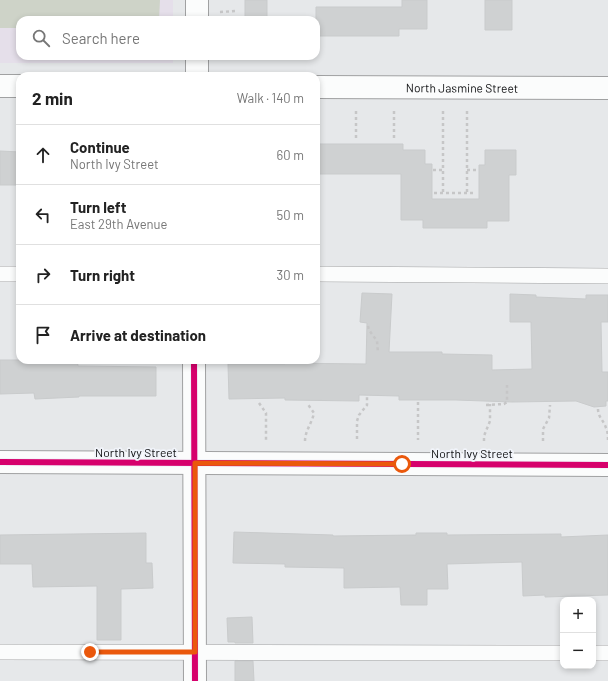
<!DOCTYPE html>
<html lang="en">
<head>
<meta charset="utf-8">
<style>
	body { margin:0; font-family:Barlow,sans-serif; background:#f6f6f6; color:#222 }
	.controls { position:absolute; right:12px; bottom:12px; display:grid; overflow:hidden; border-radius:8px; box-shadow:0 2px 6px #0003 }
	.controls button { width:36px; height:36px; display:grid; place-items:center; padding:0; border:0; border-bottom:1px solid #e0e0e0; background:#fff; color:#222; font:20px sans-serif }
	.stop { position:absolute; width:12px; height:12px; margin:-9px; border:3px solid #ea580c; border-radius:50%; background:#fff }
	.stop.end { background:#ea580c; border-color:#fff; box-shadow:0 1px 4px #0008 }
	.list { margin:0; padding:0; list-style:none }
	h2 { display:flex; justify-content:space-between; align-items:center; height:52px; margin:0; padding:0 16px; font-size:17px }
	h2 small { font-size:13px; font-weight:400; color:#767676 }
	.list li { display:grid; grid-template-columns:26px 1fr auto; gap:12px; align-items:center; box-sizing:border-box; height:60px; padding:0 16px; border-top:1px solid #e0e0e0 }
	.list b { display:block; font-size:15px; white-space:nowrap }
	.list p { margin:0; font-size:13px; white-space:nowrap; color:#767676 }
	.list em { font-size:13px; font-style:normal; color:#767676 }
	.icon { flex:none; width:22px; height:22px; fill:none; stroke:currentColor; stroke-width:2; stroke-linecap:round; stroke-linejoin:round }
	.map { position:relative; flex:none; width:608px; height:681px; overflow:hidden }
	.search { position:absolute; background:#fff; box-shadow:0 2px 6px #0003; left:16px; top:16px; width:304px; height:44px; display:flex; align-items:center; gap:10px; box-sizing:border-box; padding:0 14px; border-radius:12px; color:#767676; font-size:15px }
	.panel { position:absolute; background:#fff; box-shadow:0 2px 6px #0003; left:16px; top:72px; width:304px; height:292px; border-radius:12px }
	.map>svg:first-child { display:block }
	.education { fill:#e5dfea }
	.green { fill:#ced3c8 }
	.building { fill:#cfd1d2; stroke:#c9cbcc }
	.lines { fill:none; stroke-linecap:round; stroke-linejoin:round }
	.lane-casing { stroke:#a0a1a2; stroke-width:16 }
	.street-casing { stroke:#a0a1a2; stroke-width:24 }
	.secondary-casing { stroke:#a0a1a2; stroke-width:24 }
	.path { stroke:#c6c6c7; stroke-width:2.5; stroke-dasharray:3 3; stroke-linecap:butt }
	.lane { stroke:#fbfcfc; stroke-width:15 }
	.street { stroke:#fbfcfc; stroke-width:22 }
	.secondary { stroke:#fbfcfc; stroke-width:22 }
	.cycleway-casing { stroke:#f1f4fa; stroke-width:8 }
	.cycleway { stroke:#d6006c; stroke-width:6 }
	.route { stroke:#ea580c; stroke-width:5 }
	.labels { text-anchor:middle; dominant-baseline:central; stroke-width:3.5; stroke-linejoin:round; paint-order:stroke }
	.street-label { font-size:12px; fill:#0f1012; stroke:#f1f4fa }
</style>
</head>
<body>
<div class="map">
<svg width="608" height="681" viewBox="0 0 608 681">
	<rect width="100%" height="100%" fill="#e6e8ea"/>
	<path class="education" d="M0,0H173V20H20V56H173V63H0Z"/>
	<path class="green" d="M0,0H160L159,20H20V28H0Z"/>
	<path class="building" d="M245,0H267V20H245Z
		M402,0H427V29H399V36H316V7H402Z
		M485,0H512V30H485Z
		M316,144H403V150H425V164H432V199H479V165H485V150H516V175H509V221H487V228H423V220H401V174H316Z
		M0,151L20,152V185H0Z
		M362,293L392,294L389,352H442V354L492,355V370L532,369L531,322H510V294L536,295V297L586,299V295H608V322H601L602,372H608V401H606V406L594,407L576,401L512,402L456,400H399V396L359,395V401L285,400V398L229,399L228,364H285V363L366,364L367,323L360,322Z
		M0,360H77L78,366L156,367V396H79V397L35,399L34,393L0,394Z
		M234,532L333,535V536L416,535V533H447V535L561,534V537L608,535V595L545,597V595L523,596L522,562L447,564L448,589H427V605H401L400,587L344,588V568L285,567V564L233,563Z
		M146,533V563H152L153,588L121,589V640H97V586L33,587L32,564H0V535Z
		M252,617L253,643H235V642H228L227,618Z
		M235,661H253L254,681H235Z"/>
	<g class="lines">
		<defs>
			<path id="lane" d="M0,274H20
				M316,274L608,276
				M0,652L563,653
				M593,653H608"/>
			<g id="street">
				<path d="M0,86H20"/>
				<path id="s1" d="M316,87L608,88"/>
				<path d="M0,462L608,465"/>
			</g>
			<path id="secondary" d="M197,20V0
				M197,76V56
				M194,360L195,681"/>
		</defs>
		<use href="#lane" class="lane-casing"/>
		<use href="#street" class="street-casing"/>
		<use href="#secondary" class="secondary-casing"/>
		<path class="path" d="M220,12L236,11
			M356,111V141
			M394,111V140
			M443,111V193
			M467,111V193
			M433,170H443
			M467,170H477
			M434,193H476
			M368,326L369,330L377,341L378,353
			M418,402V440
			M259,403L266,413V440
			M486,405L504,404L507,402V385
			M598,409C598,417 604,421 606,428C608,432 608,437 608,442
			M357,439V421L359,415L367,405V397
			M305,441C305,431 312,423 314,413L307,403
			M484,441V436L490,421V404
			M543,441V429L549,418L550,405"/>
		<use href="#lane" class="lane"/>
		<use href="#street" class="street"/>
		<use href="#secondary" class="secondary"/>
		<defs>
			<path id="cycleway" d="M194,360L195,681
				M0,462L608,465"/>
		</defs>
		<use href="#cycleway" class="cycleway-casing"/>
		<use href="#cycleway" class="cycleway"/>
	</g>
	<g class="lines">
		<path class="route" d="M90,652H195V463L402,464"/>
	</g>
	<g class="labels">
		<g class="street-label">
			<text stroke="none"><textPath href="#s1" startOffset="146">North Jasmine Street</textPath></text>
			<text x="136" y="452">North Ivy Street</text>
			<text x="472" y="453">North Ivy Street</text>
		</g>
	</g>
</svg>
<div class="controls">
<button>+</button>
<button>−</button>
</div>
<div class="stop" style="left:402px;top:464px"></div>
<div class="stop end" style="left:90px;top:652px"></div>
<div class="search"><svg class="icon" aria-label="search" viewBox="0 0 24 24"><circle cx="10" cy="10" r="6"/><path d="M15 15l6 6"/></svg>Search here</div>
<section class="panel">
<h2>2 min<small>Walk · 140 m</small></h2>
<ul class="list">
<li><svg class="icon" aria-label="ahead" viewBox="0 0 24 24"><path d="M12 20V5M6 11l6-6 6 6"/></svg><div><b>Continue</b><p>North Ivy Street</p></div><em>60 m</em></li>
<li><svg class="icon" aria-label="left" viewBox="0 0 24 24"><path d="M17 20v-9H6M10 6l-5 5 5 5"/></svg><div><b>Turn left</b><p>East 29th Avenue</p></div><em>50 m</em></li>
<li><svg class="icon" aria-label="right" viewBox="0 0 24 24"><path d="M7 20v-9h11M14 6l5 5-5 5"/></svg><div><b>Turn right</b></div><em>30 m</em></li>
<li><svg class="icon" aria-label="arrive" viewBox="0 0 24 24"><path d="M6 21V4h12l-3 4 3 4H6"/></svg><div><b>Arrive at destination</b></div></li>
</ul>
</section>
</div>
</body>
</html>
